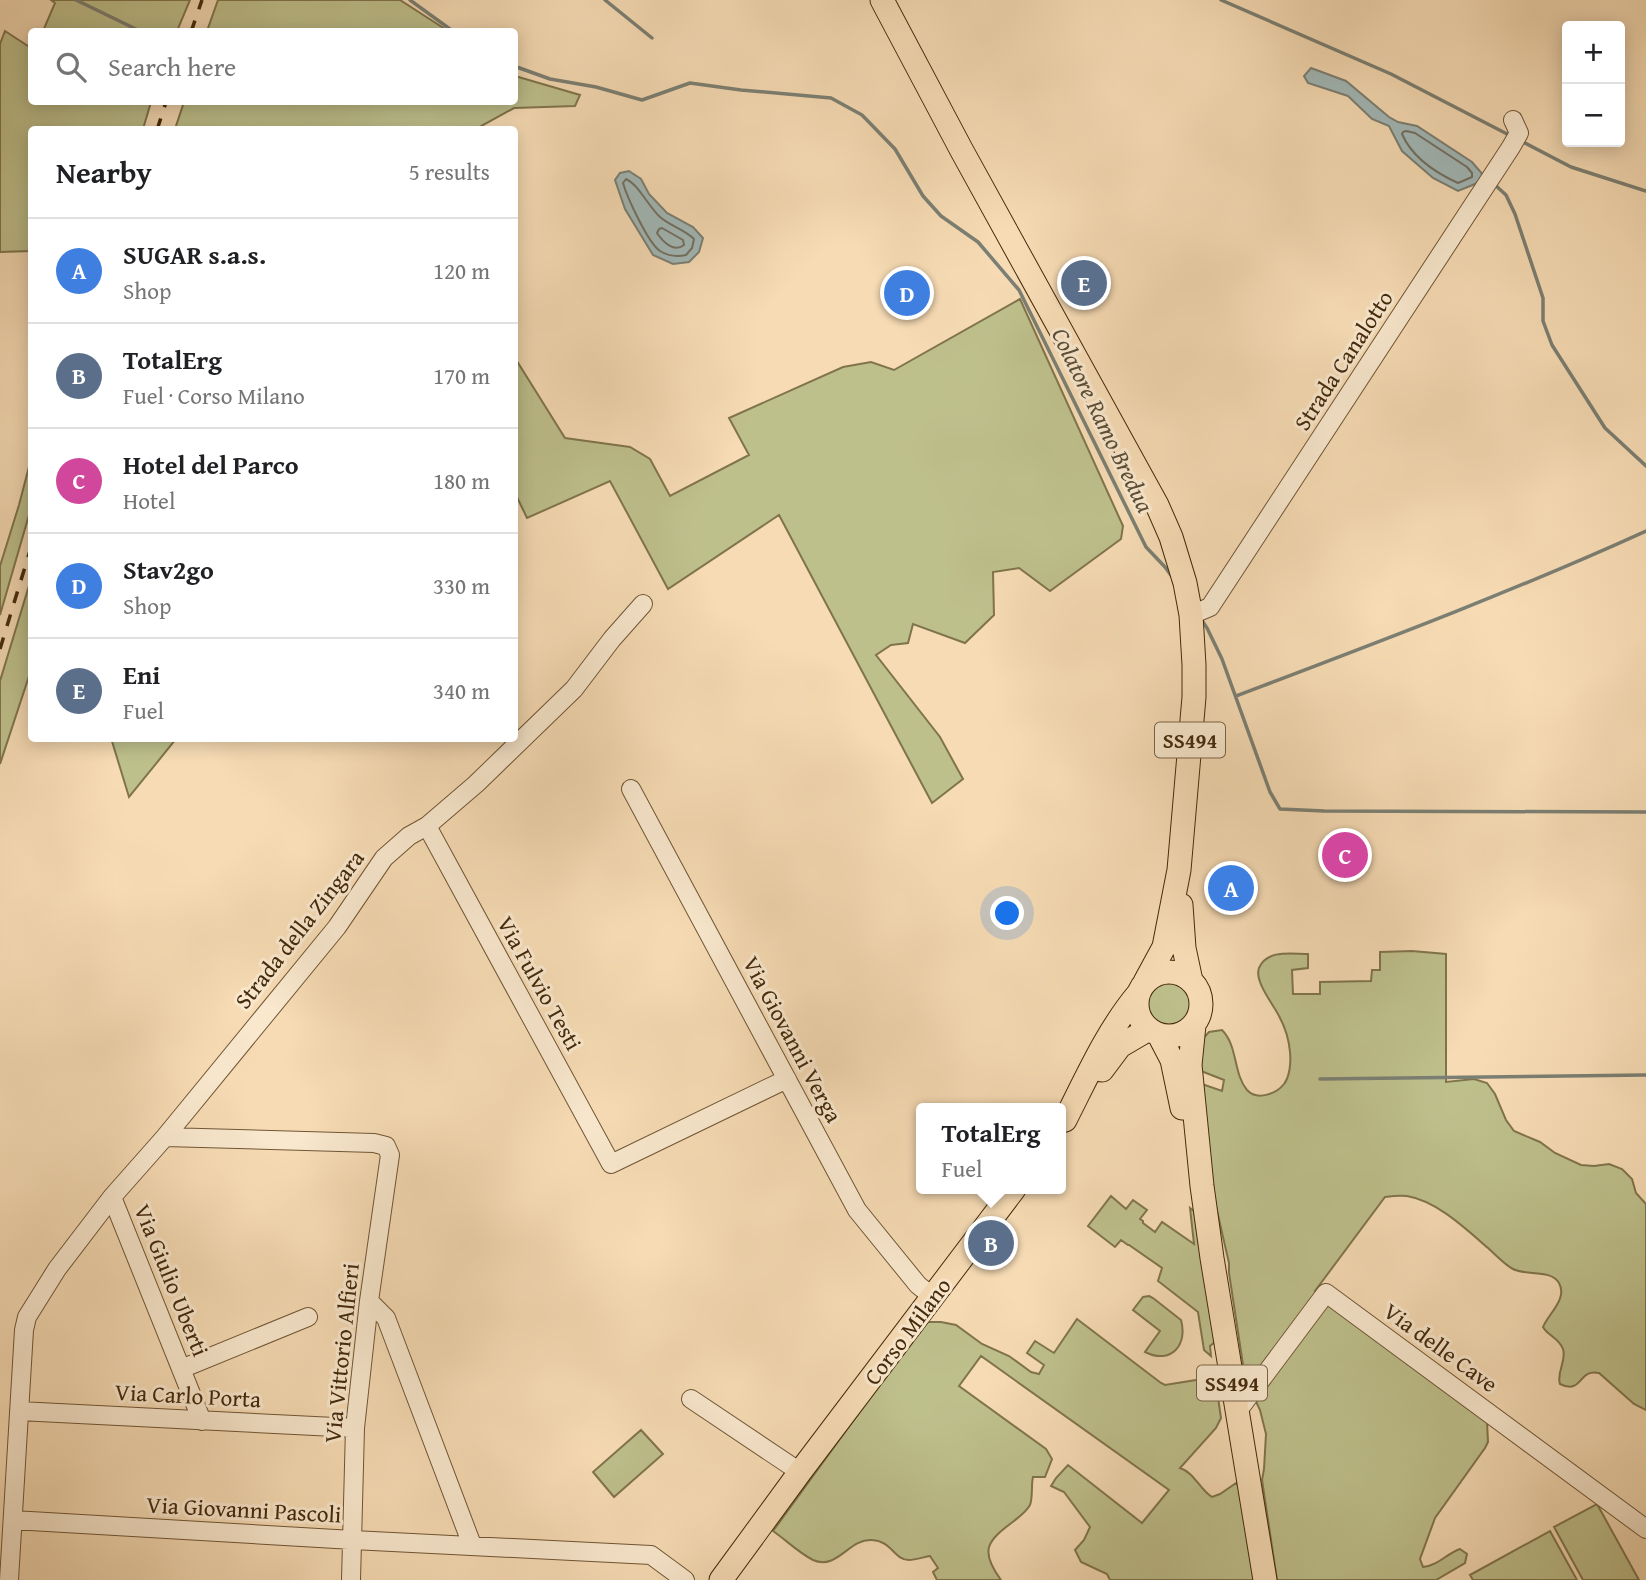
<!DOCTYPE html>
<html lang="en">
<head>
<meta charset="utf-8">
<style>
	body { margin:0; font-family:"Gentium Book Plus",serif; background:#f2f2f2; color:#202124 }
	.controls { position:absolute; right:21px; top:21px; display:grid; overflow:hidden; border-radius:7px; box-shadow:0 4px 18px #0003 }
	.controls button { width:63px; height:63px; display:grid; place-items:center; padding:0; border:0; border-bottom:2px solid #e0e0e0; background:#fff; color:#202124; font:35px sans-serif }
	.you { position:absolute; left:1008px; top:914px; width:24px; height:24px; margin:-18px; border:5px solid #fff; border-radius:50%; background:#1a73e8; box-shadow:0 0 0 10px #1a73e833 }
	.badge { display:grid; place-items:center; width:46px; height:46px; border-radius:50%; background:#0f766e; color:#fff; font-size:23px; font-weight:700 }
	.pin { position:absolute; translate:-50% -50%; border:4px solid #fff; box-shadow:0 2px 7px #0006 }
	.popup { position:absolute; left:916px; top:1103px; width:150px; height:91px; box-sizing:border-box; display:grid; place-content:center; border-radius:7px; background:#fff; filter:drop-shadow(0 2px 5px #0005); font-size:23px; white-space:nowrap; color:#757577 }
	.popup b { font-size:26px; color:#202124 }
	.popup::after { content:''; position:absolute; left:50%; top:100%; margin-left:-14px; border:14px solid transparent; border-top-color:#fff }
	.list { margin:0; padding:0; list-style:none }
	h2 { display:flex; justify-content:space-between; align-items:center; height:91px; margin:0; padding:0 28px; font-size:30px }
	h2 small { font-size:23px; font-weight:400; color:#757577 }
	.list li { display:grid; grid-template-columns:46px 1fr auto; gap:21px; align-items:center; box-sizing:border-box; height:105px; padding:0 28px; border-top:2px solid #e0e0e0 }
	.list b { display:block; font-size:26px; white-space:nowrap }
	.list p { margin:0; font-size:23px; white-space:nowrap; color:#757577 }
	.list em { font-size:23px; font-style:normal; color:#757577 }
	.icon { flex:none; width:38px; height:38px; fill:none; stroke:currentColor; stroke-width:2; stroke-linecap:round; stroke-linejoin:round }
	.map { position:relative; flex:none; width:1646px; height:1580px; overflow:hidden }
	.search { position:absolute; background:#fff; box-shadow:0 4px 18px #0003; left:28px; top:28px; width:490px; height:77px; display:flex; align-items:center; gap:18px; box-sizing:border-box; padding:0 24px; border-radius:7px; color:#757577; font-size:26px }
	.panel { position:absolute; background:#fff; box-shadow:0 4px 18px #0003; left:28px; top:126px; width:490px; height:616px; border-radius:7px }
	.map>svg:first-child { display:block }
	.green { fill:#bec08c; stroke:#80744c; stroke-width:2 }
	.water { fill:#a1b8b8; stroke:#7b7f73; stroke-width:2 }
	.lines { fill:none; stroke-linecap:round; stroke-linejoin:round }
	.shore { stroke:#727062; stroke-width:2 }
	.stream { stroke:#7b7f73; stroke-width:3.5 }
	.minor-casing { stroke:#705635; stroke-width:20 }
	.major-casing { stroke:#43290b; stroke-width:25 }
	.minor { stroke:#f9e8ce; stroke-width:18 }
	.major { stroke:#f6dbb4; stroke-width:23 }
	.rail { stroke:#43290b; stroke-width:3.5; stroke-dasharray:12 12; stroke-linecap:butt }
	.labels { text-anchor:middle; dominant-baseline:central; stroke-width:6; stroke-linejoin:round; paint-order:stroke }
	.shield { fill:#f9e8ce; stroke:#7a6246; stroke-width:2 }
	.shield-label { font-size:21px; font-weight:bold; fill:#43290b }
	.street-label { font-size:23px; fill:#43290b; stroke:#f9e8ce }
	.water-label { font-size:24px; font-style:italic; fill:#5a4d36; stroke:#f9e8ce }
</style>
</head>
<body>
<div class="map">
<svg width="1646" height="1580" viewBox="0 0 1646 1580">
	<rect width="100%" height="100%" fill="#f6dbb4"/>
	<filter id="stains"><feTurbulence type="fractalNoise" baseFrequency=".00286" numOctaves="4"/><feColorMatrix values="0 0 0 0 .2 0 0 0 0 .09 0 0 0 0 .02 0 0 0 .5 -.17"/></filter>
	<radialGradient id="worn" r=".72"><stop offset=".6" stop-color="#630" stop-opacity="0"/><stop offset="1" stop-color="#630" stop-opacity=".3"/></radialGradient>
	<path class="green" d="M51,0H190L177,31H43L55,3Z
		M218,0H400L448,31H207Z
		M5,31L31,48L32,102H151L143,129L32,130L31,251L0,252V44Z
		M515,76L580,95L575,106L514,108L476,129H175L184,102H514Z
		M1020,299L1123,526L1121,539L1050,591L1019,568L993,572L994,615L965,643L913,624L908,643L891,645L876,655L940,737L963,779L932,803L779,515L668,589L610,481L527,518L515,493V358L565,438L630,447L650,459L670,496L749,455L729,418L843,367L871,362L894,370Z
		M31,459V508L0,615V566L19,505Z
		M31,579V670L0,764V681Z
		M111,738H176V739L129,797Z
		M1412,951L1446,954V1082L1474,1079L1487,1083L1495,1094L1506,1120L1514,1131L1540,1142L1555,1153L1581,1165L1594,1166L1609,1164L1622,1169L1632,1179L1636,1193L1646,1204V1410L1634,1404L1599,1373C1578,1368 1583,1395 1560,1384C1556,1372 1567,1361 1563,1349C1559,1338 1548,1336 1543,1327C1548,1314 1568,1299 1559,1283C1551,1269 1526,1276 1513,1269C1504,1264 1496,1255 1488,1248C1466,1229 1437,1201 1407,1196C1400,1195 1392,1196 1385,1197L1315,1291L1487,1421L1488,1442L1485,1448L1435,1518L1420,1559L1423,1567C1439,1565 1446,1554 1460,1549L1467,1554L1465,1563L1436,1580H1277L1262,1480L1264,1469L1266,1434L1260,1410L1245,1378L1229,1273V1263L1215,1202L1199,1083L1222,1091L1224,1080L1201,1071L1198,1044L1209,1032L1222,1030C1238,1046 1233,1073 1247,1090C1257,1101 1276,1094 1284,1084C1290,1076 1291,1062 1290,1052C1289,1040 1285,1027 1279,1016C1273,1004 1254,981 1259,968C1267,949 1292,954 1308,954V968L1292,970L1293,994H1320V982L1371,981L1372,970H1380V952Z
		M1148 1004a22 22 0 1 1 44 0a22 22 0 1 1-44 0Z
		M1111,1196L1126,1209L1133,1200L1147,1210L1140,1219L1143,1221V1223L1155,1232L1162,1222L1194,1244L1190,1208L1194,1211L1215,1342L1210,1346L1211,1356L1204,1350L1198,1312L1158,1281L1162,1268L1129,1245H1128L1121,1240L1115,1247L1088,1226Z
		M1149,1296L1153,1298L1181,1320C1188,1345 1171,1365 1145,1352L1160,1331L1133,1310L1143,1297Z
		M1077,1319L1161,1383L1165,1385L1215,1377L1221,1418L1216,1428L1180,1468C1195,1473 1199,1489 1212,1497L1220,1494L1236,1483L1239,1487L1254,1580H1110L1107,1574L1081,1562L1075,1550L1084,1540L1090,1527L1064,1492L1051,1486L1056,1478L1068,1465L1142,1523L1169,1490L981,1356L959,1386L1046,1449L1052,1459L1045,1477H1033C1031,1485 1033,1497 1030,1505C1026,1512 1020,1516 1014,1521C987,1541 979,1550 1001,1580H937L933,1572L938,1568L930,1556C924,1557 915,1560 909,1560C894,1560 892,1541 872,1540C849,1538 837,1571 813,1560C799,1553 786,1540 773,1531L925,1322H941L956,1325L982,1344L1009,1356L1031,1372L1039,1374L1044,1365L1027,1353L1035,1341L1054,1353Z
		M641,1430L663,1454L614,1497L593,1472Z
		M1597,1504L1639,1580H1583L1554,1527Z
		M1550,1531L1577,1580H1473L1470,1575Z"/>
	<path class="water" d="M1311,68L1346,81L1389,117L1398,122L1417,126L1472,162L1485,177L1475,184L1458,191L1433,178L1402,151L1389,126L1372,119L1348,96L1308,83L1304,76Z
		M629,171L641,179L649,194L667,213L693,227L703,238L699,252L689,262L673,264L653,255L625,209L615,180L620,173Z"/>
	<g class="lines">
		<path class="shore" d="M1406,131L1415,133L1467,167L1472,173V177L1458,183C1436,173 1412,157 1402,134L1403,132Z
			M626,179C639,185 648,206 660,217C670,226 684,229 694,239L692,248L686,255C677,257 668,256 660,251C648,243 627,197 623,183Z
			M659,229L662,228L683,240L684,245C674,253 663,242 657,233Z"/>
		<path class="stream" d="M76,0L142,32
			M410,0L454,32
			M605,0L652,38
			M1221,0L1391,74L1511,136
			M514,66L550,79L596,87L642,100L690,83L741,90L831,98L862,115L895,149L923,196L941,216L978,242L1019,290L1146,547L1165,567L1173,578
			M1521,141L1571,167L1646,191
			M1494,184L1506,195L1515,214L1543,298V321L1552,345L1605,428L1646,466
			M1201,619L1207,628L1222,659L1270,792L1280,809L1324,811L1646,812
			M1236,696C1373,644 1512,592 1646,531
			M1320,1079L1646,1075"/>
		<defs>
			<path id="minor" d="M1191,615L1210,607L1511,147L1519,133L1513,120
				M631,789L857,1210L918,1285L933,1297
				M427,826L611,1164L787,1079
				M165,1137L374,1143L386,1146L390,1155L369,1301L355,1428L351,1580
				M112,1197L202,1421
				M369,1301L386,1318L472,1545
				M181,1369L308,1317
				M691,1399L800,1472
				M19,1411L355,1428
				M1237,1412L1326,1293L1646,1529
				M13,1520L353,1540L651,1555L685,1580
				M9,1580L24,1330L27,1317L57,1269L112,1197L165,1137L337,927L384,858L409,836L427,826L476,784L574,689L612,639L643,604"/>
			<path id="major" d="M882,0L962,151L1157,505L1171,537L1185,583L1191,615L1194,665V697L1179,870L1164,947L1145,982
				M1181,905L1184,948L1191,981
				M1137 1004a32 32 0 1 1 64 0a32 32 0 1 1-64 0Z
				M1194,1025L1190,1065L1202,1186L1212,1258L1265,1580
				M1159,1035L1172,1060L1182,1108
				M1102,1070L1120,1046L1149,1029
				M1065,1120C1087,1077 1107,1031 1138,994
				M721,1580L800,1472L1014,1189"/>
		</defs>
		<use href="#minor" class="minor-casing"/>
		<use href="#major" class="major-casing"/>
		<use href="#minor" class="minor"/>
		<use href="#major" class="major"/>
		<path class="rail" d="M191,32L202,0
			M157,130L166,102
			M0,649L32,544"/>
	</g>
	<g class="labels">
		<g class="shield">
			<rect x="1155" y="722.5" width="70" height="35" rx="5"/>
			<rect x="1197" y="1365.5" width="70" height="35" rx="5"/>
		</g>
		<g class="shield-label">
			<text x="1190" y="740">SS494</text>
			<text x="1232" y="1383">SS494</text>
		</g>
		<g class="street-label">
			<text transform="translate(1343 360) rotate(-57)">Strada Canalotto</text>
			<text transform="translate(299 929) rotate(-52)">Strada della Zingara</text>
			<text transform="translate(540 983) rotate(61)">Via Fulvio Testi</text>
			<text transform="translate(793 1039) rotate(62)">Via Giovanni Verga</text>
			<text transform="translate(172 1280) rotate(68)">Via Giulio Uberti</text>
			<text transform="translate(907 1331) rotate(-53)">Corso Milano</text>
			<text transform="translate(1441 1347) rotate(36)">Via delle Cave</text>
			<text transform="translate(341 1353) rotate(-84)">Via Vittorio Alfieri</text>
			<text transform="translate(188 1395) rotate(3)">Via Carlo Porta</text>
			<text transform="translate(244 1509) rotate(3)">Via Giovanni Pascoli</text>
		</g>
		<g class="water-label">
			<text transform="translate(1103 420) rotate(64)">Colatore Ramo Bredua</text>
		</g>
	</g>
	<rect width="100%" height="100%" filter="url(#stains)"/>
	<rect width="100%" height="100%" fill="url(#worn)"/>
</svg>
<div class="controls">
<button>+</button>
<button>−</button>
</div>
<div class="you"></div>
<div class="pin badge" style="left:1231px;top:888px;background:#3f7fe0">A</div>
<div class="pin badge" style="left:991px;top:1243px;background:#5c6f8a">B</div>
<div class="popup"><b>TotalErg</b>Fuel</div>
<div class="pin badge" style="left:1345px;top:855px;background:#d1479c">C</div>
<div class="pin badge" style="left:907px;top:293px;background:#3f7fe0">D</div>
<div class="pin badge" style="left:1084px;top:283px;background:#5c6f8a">E</div>
<div class="search"><svg class="icon" aria-label="search" viewBox="0 0 24 24"><circle cx="10" cy="10" r="6"/><path d="M15 15l6 6"/></svg>Search here</div>
<section class="panel">
<h2>Nearby<small>5 results</small></h2>
<ul class="list">
<li><span class="badge" style="background:#3f7fe0">A</span><div><b>SUGAR s.a.s.</b><p>Shop</p></div><em>120 m</em></li>
<li><span class="badge" style="background:#5c6f8a">B</span><div><b>TotalErg</b><p>Fuel · Corso Milano</p></div><em>170 m</em></li>
<li><span class="badge" style="background:#d1479c">C</span><div><b>Hotel del Parco</b><p>Hotel</p></div><em>180 m</em></li>
<li><span class="badge" style="background:#3f7fe0">D</span><div><b>Stav2go</b><p>Shop</p></div><em>330 m</em></li>
<li><span class="badge" style="background:#5c6f8a">E</span><div><b>Eni</b><p>Fuel</p></div><em>340 m</em></li>
</ul>
</section>
</div>
</body>
</html>
